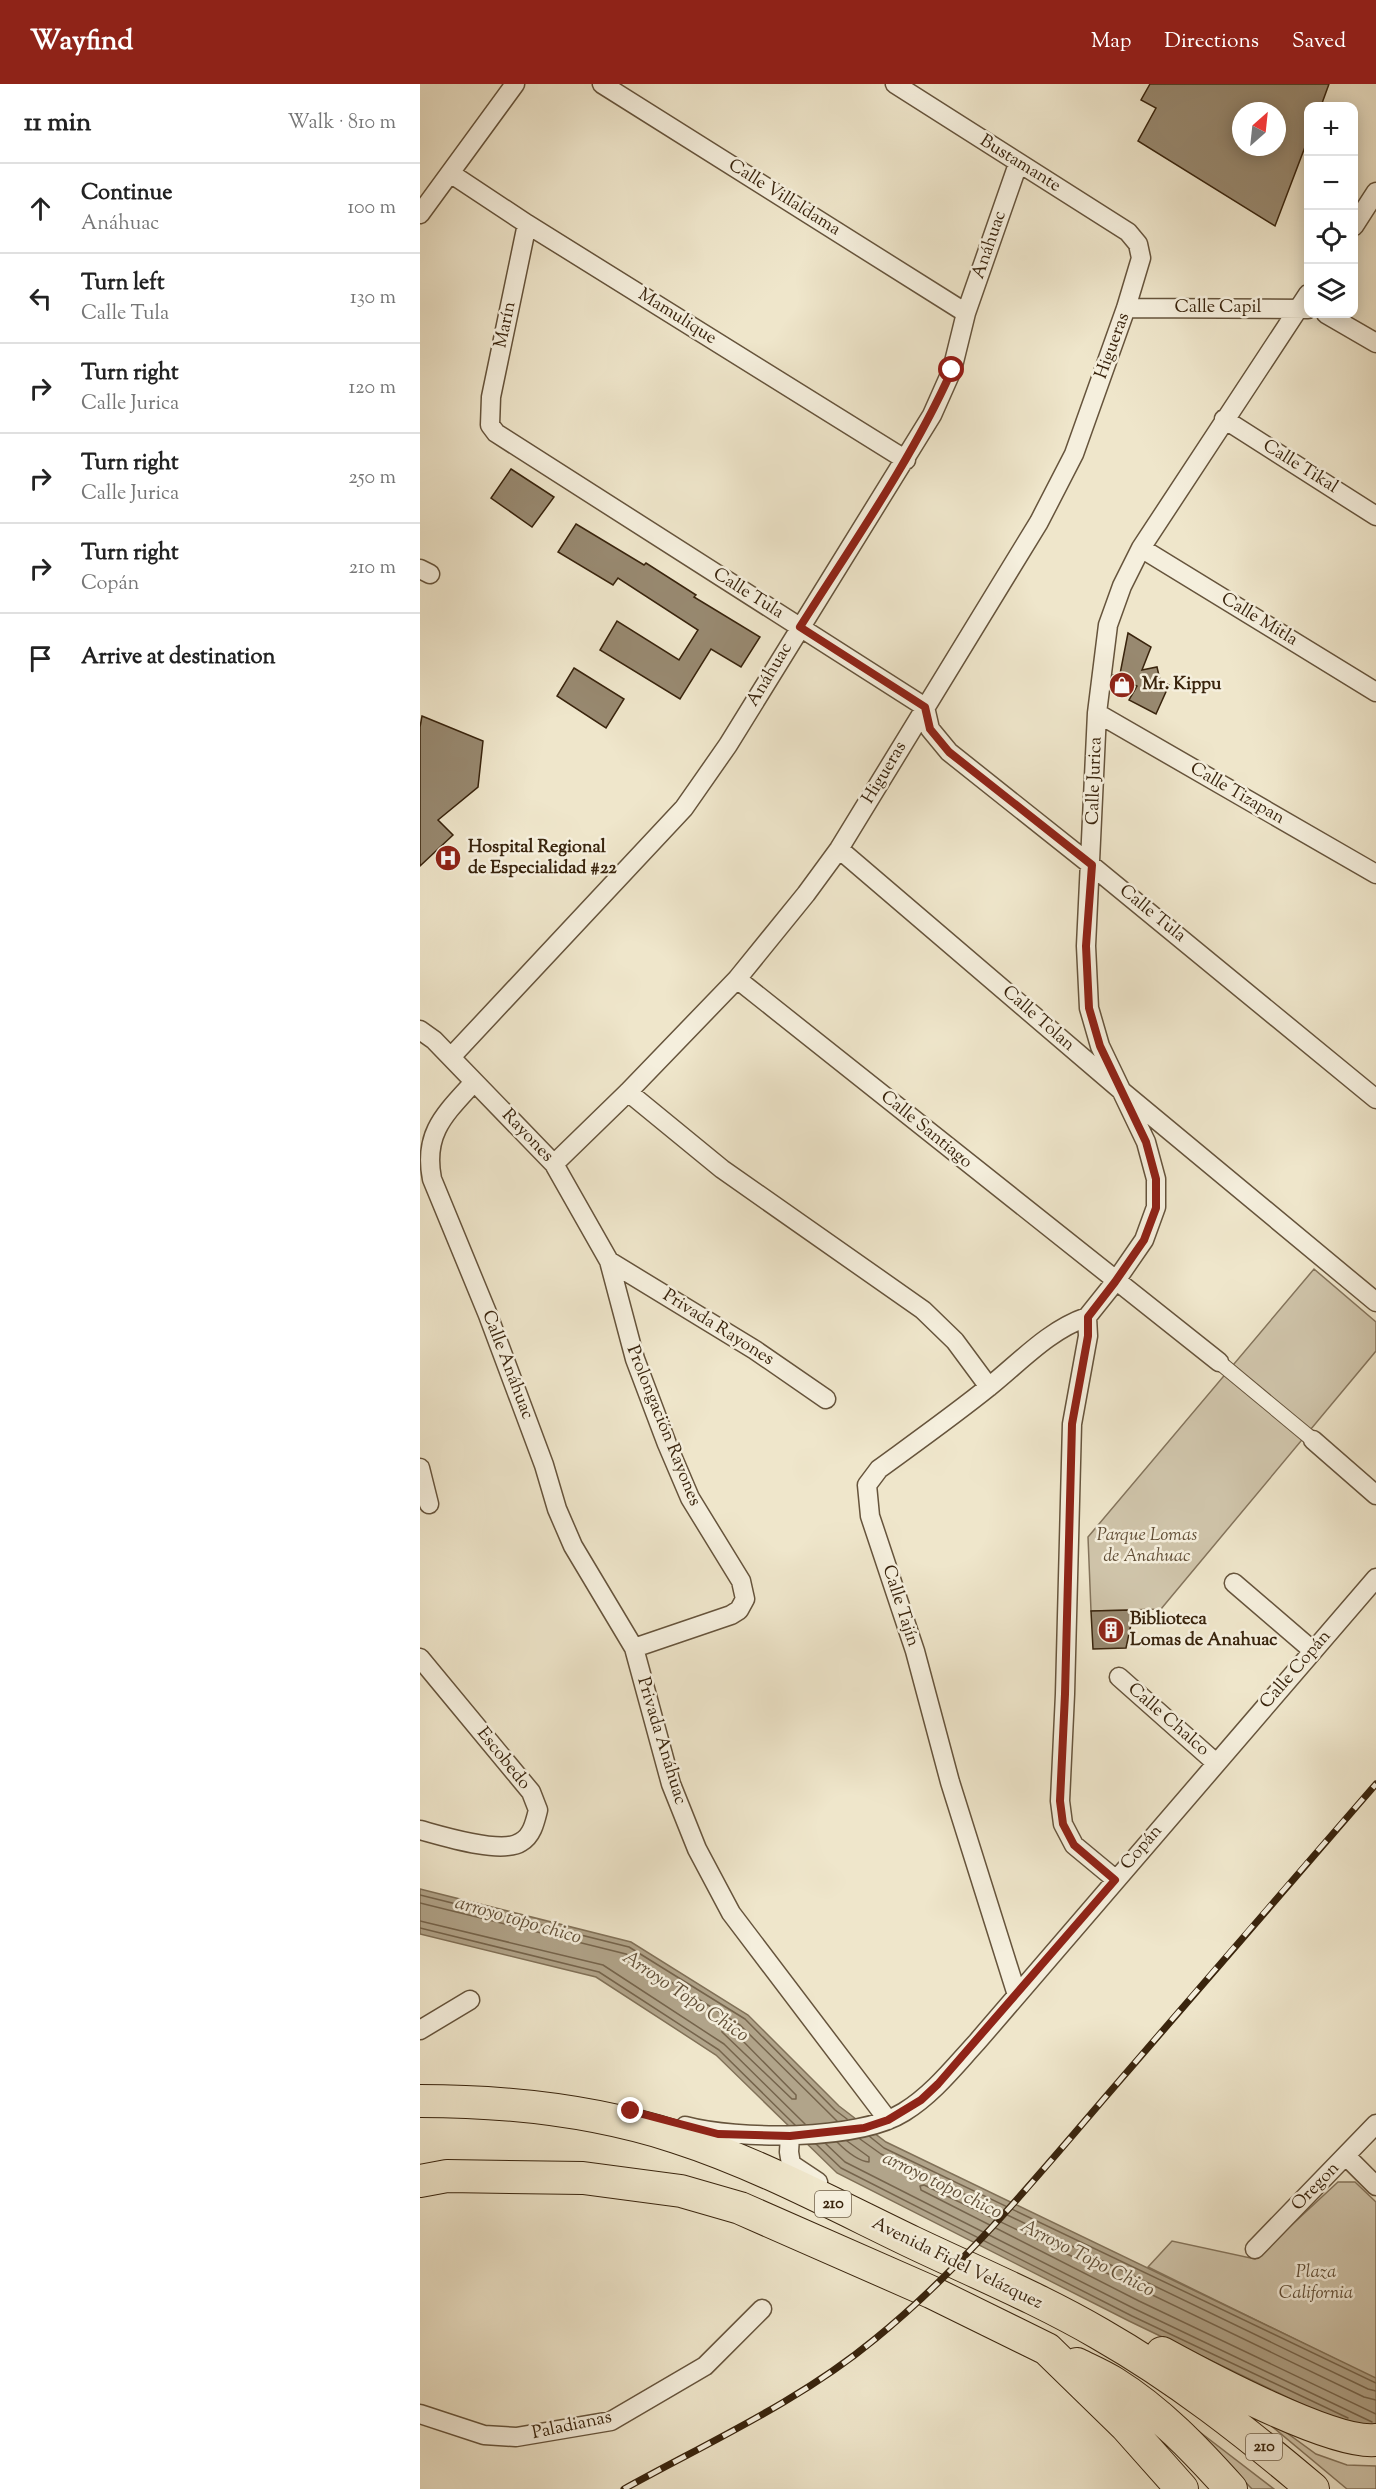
<!DOCTYPE html>
<html lang="en">
<head>
<meta charset="utf-8">
<style>
	body { margin:0; font-family:"Sorts Mill Goudy",serif; background:#f6f6f6; color:#222 }
	.controls { position:absolute; right:18px; top:18px; display:grid; overflow:hidden; border-radius:12px; box-shadow:0 3px 15px #0003 }
	.controls button { width:54px; height:54px; display:grid; place-items:center; padding:0; border:0; border-bottom:2px solid #e0e0e0; background:#fff; color:#222; font:30px sans-serif }
	.compass { position:absolute; left:812px; top:18px; width:54px; height:54px; border-radius:50%; background:#fff; box-shadow:0 3px 15px #0003; rotate:27deg }
	.stop { position:absolute; width:18px; height:18px; margin:-14px; border:4px solid #8f2418; border-radius:50%; background:#fff }
	.stop.end { background:#8f2418; border-color:#fff; box-shadow:0 2px 6px #0008 }
	.list { margin:0; padding:0; list-style:none }
	h2 { display:flex; justify-content:space-between; align-items:center; height:78px; margin:0; padding:0 24px; font-size:26px }
	h2 small { font-size:20px; font-weight:400; color:#767676 }
	.list li { display:grid; grid-template-columns:39px 1fr auto; gap:18px; align-items:center; box-sizing:border-box; height:90px; padding:0 24px; border-top:2px solid #e0e0e0 }
	.list b { display:block; font-size:22px; white-space:nowrap }
	.list p { margin:0; font-size:20px; white-space:nowrap; color:#767676 }
	.list em { font-size:20px; font-style:normal; color:#767676 }
	.icon { flex:none; width:33px; height:33px; fill:none; stroke:currentColor; stroke-width:2; stroke-linecap:round; stroke-linejoin:round }
	.map { position:relative; flex:none; width:956px; height:2405px; overflow:hidden }
	header { display:flex; align-items:center; gap:36px; box-sizing:border-box; height:84px; padding:0 30px; background:#8f2418; color:#fff }
	header strong { font-size:28px }
	nav { display:flex; gap:33px; margin-inline-start:auto; font-size:21px }
	main { display:flex }
	aside { flex:1; background:#fff }
	.map>svg:first-child { display:block }
	.green { fill:#d0c5ab; stroke:#84745c; stroke-width:1.5 }
	.water { fill:#b1a48a; stroke:#817158; stroke-width:1.5 }
	.lines { fill:none; stroke-linecap:round; stroke-linejoin:round }
	.shore { stroke:#75644c; stroke-width:1.5 }
	.building { fill:#988970; stroke:#39240d; stroke-width:1.5; fill-rule:evenodd }
	.pedestrian-casing { stroke:#66543c; stroke-width:16 }
	.minor-casing { stroke:#66543c; stroke-width:21 }
	.trunk-casing { stroke:#39240d; stroke-width:34 }
	.pedestrian { stroke:#f5efdd; stroke-width:14 }
	.minor { stroke:#f5efdd; stroke-width:18 }
	.trunk { stroke:#efe6cb; stroke-width:32 }
	.rail-casing { stroke:#39240d; stroke-width:7 }
	.rail { stroke:#f5efdd; stroke-width:4.5; stroke-dasharray:14; stroke-linecap:butt }
	.route { stroke:#8f2418; stroke-width:8 }
	.labels { text-anchor:middle; dominant-baseline:central; stroke-width:5; stroke-linejoin:round; paint-order:stroke }
	.shield { fill:#f5efdd; stroke:#71614b; stroke-width:1.5 }
	.shield-label { font-size:16px; font-weight:bold; fill:#39240d }
	.street-label { font-size:18px; fill:#39240d; stroke:#f5efdd }
	.poi-label { font-size:18px; font-weight:bold; fill:#39240d; stroke:#f5efdd; text-anchor:start }
	.park-label { font-size:18px; font-style:italic; fill:#5f4c34; stroke:#f5efdd }
	.water-label { font-size:20px; font-style:italic; fill:#635139; stroke:#f5efdd }
</style>
</head>
<body>
<header>
<strong>Wayfind</strong>
<nav><a>Map</a><a>Directions</a><a>Saved</a></nav>
</header>
<main>
<aside>
<h2>11 min<small>Walk · 810 m</small></h2>
<ul class="list">
<li><svg class="icon" aria-label="ahead" viewBox="0 0 24 24"><path d="M12 20V5M6 11l6-6 6 6"/></svg><div><b>Continue</b><p>Anáhuac</p></div><em>100 m</em></li>
<li><svg class="icon" aria-label="left" viewBox="0 0 24 24"><path d="M17 20v-9H6M10 6l-5 5 5 5"/></svg><div><b>Turn left</b><p>Calle Tula</p></div><em>130 m</em></li>
<li><svg class="icon" aria-label="right" viewBox="0 0 24 24"><path d="M7 20v-9h11M14 6l5 5-5 5"/></svg><div><b>Turn right</b><p>Calle Jurica</p></div><em>120 m</em></li>
<li><svg class="icon" aria-label="right" viewBox="0 0 24 24"><path d="M7 20v-9h11M14 6l5 5-5 5"/></svg><div><b>Turn right</b><p>Calle Jurica</p></div><em>250 m</em></li>
<li><svg class="icon" aria-label="right" viewBox="0 0 24 24"><path d="M7 20v-9h11M14 6l5 5-5 5"/></svg><div><b>Turn right</b><p>Copán</p></div><em>210 m</em></li>
<li><svg class="icon" aria-label="arrive" viewBox="0 0 24 24"><path d="M6 21V4h12l-3 4 3 4H6"/></svg><div><b>Arrive at destination</b></div></li>
</ul>
</aside>
<div class="map">
<svg width="956" height="2405" viewBox="0 0 956 2405">
	<rect width="100%" height="100%" fill="#efe6cb"/>
	<filter id="stains"><feTurbulence type="fractalNoise" baseFrequency=".00333" numOctaves="4"/><feColorMatrix values="0 0 0 0 .2 0 0 0 0 .09 0 0 0 0 .02 0 0 0 .5 -.17"/></filter>
	<radialGradient id="worn" r=".72"><stop offset=".6" stop-color="#630" stop-opacity="0"/><stop offset="1" stop-color="#630" stop-opacity=".3"/></radialGradient>
	<path class="green" d="M894,1185L956,1238V1267L741,1525L671,1527L668,1453Z
		M918,2098H935L956,2118V2295L728,2183L752,2157L835,2175Z
		M812,2309L896,2370L927,2381L956,2382V2405H927Z
		M768,2339L854,2405H832Z"/>
	<path class="water" d="M0,1805L211,1858L328,1931L419,2022L466,2058L956,2294V2356L709,2237L417,2089L296,1971L176,1893L0,1850Z"/>
	<g class="lines">
		<path class="shore" d="M0,1811L209,1863L325,1935L415,2026L427,2035
			M0,1819L206,1870L320,1941L417,2037
			M0,1837L183,1881L304,1960L385,2040
			M0,1844L179,1888L299,1966L375,2041
			M306,1943L315,1949L376,2011V2015H372L302,1948V1944Z
			M449,2052L464,2064L956,2299
			M440,2055L461,2070L948,2305L956,2307
			M417,2058C426,2067 437,2077 449,2078V2073L427,2057
			M396,2060L421,2084L712,2232L928,2334
			M406,2060L425,2078L715,2225L952,2338
			M956,2316L944,2313L504,2101L500,2102L501,2106L719,2217L956,2330"/>
	</g>
	<path class="building" d="M730,0H909L901,22H888V55L855,142L718,57L736,24L721,16ZM821,27H857V63H821Z
		M91,385L134,413L112,443L71,414Z
		M156,440L224,481L226,479L276,511L274,513L340,553L321,583L291,565L260,615L180,566L197,537L259,576L278,546L198,494L193,501L138,468Z
		M708,549L731,563L722,586L737,583L740,596L749,601L736,630L709,616L717,602L694,591L700,590Z
		M154,584L204,615L186,644L137,612Z
		M2,632L63,657L58,703L18,736L33,751L0,782V643Z
		M714,1526L706,1564L673,1565L671,1527Z"/>
	<g class="lines">
		<defs>
			<path id="pedestrian" d="M799,1278L893,1356"/>
			<path id="minor" d="M182,0L546,229
				M30,89L107,140L486,376
				M0,130L95,0
				M107,140L71,313L70,341L76,349L505,623L510,645L529,668L671,781L956,1015
				M934,142L956,108
				M706,224L888,225
				M906,230L956,259
				M804,335L956,432
				M721,464L956,608
				M0,485L10,490
				M677,629L956,790
				M419,765L703,1008L956,1218
				M317,895L799,1278
				M0,946L14,956L134,1080L189,1177L215,1275L247,1360L270,1414L321,1497L325,1515L319,1526L311,1531L214,1564
				M31,973L264,724L308,661L512,331L532,286L546,229L598,80
				M54,998C25,1030 3,1049 12,1095L68,1231L124,1381L137,1425L153,1462L214,1564L251,1700L277,1765L311,1829L468,2036
				M208,1008L302,1085L503,1226L535,1257L569,1303
				M134,1080L208,1008L317,895L386,810L419,765L619,438L654,370L706,224L721,174L718,160L708,148L475,0
				M189,1177L335,1266L406,1315
				M893,1356L956,1411
				M0,1384L9,1420
				M814,1499L892,1566
				M0,1574L111,1708L118,1726C115,1738 112,1752 101,1758C82,1771 22,1752 0,1746
				M699,1593L796,1679
				M695,1795L654,1761L643,1740L640,1717L645,1610L652,1340L668,1252L667,1233L695,1198L724,1156L736,1123V1095L726,1058L680,962L669,924L666,862L677,629L688,541L702,502L721,464L888,210
				M597,1911L530,1698L495,1567L450,1432L447,1401L459,1385C496,1358 534,1331 570,1302C601,1277 629,1246 667,1233
				M0,1946L50,1916
				M265,2042C317,2056 438,2057 484,2028C513,2010 534,1983 557,1958L956,1494
				M370,2052L369,2068L371,2080L398,2098
				M926,2072L956,2102
				M835,2165L956,2040
				M0,2330L64,2351L96,2353L191,2337L285,2282L342,2225"/>
			<path id="trunk" d="M0,2017C86,2017 173,2026 256,2053C337,2079 415,2121 492,2158C555,2188 620,2215 680,2250C757,2294 826,2348 893,2405
				M0,2097L27,2092L163,2094L261,2107L320,2124L511,2208L627,2265L706,2342L762,2405
				M742,2269C784,2292 913,2361 956,2356
				M657,2280C669,2286 683,2292 694,2299C739,2327 776,2366 811,2405"/>
		</defs>
		<use href="#pedestrian" class="pedestrian-casing"/>
		<use href="#minor" class="minor-casing"/>
		<use href="#trunk" class="trunk-casing"/>
		<use href="#pedestrian" class="pedestrian"/>
		<use href="#minor" class="minor"/>
		<use href="#trunk" class="trunk"/>
		<defs>
			<path id="rail" d="M204,2405C289,2358 380,2317 455,2255C540,2186 611,2100 682,2017C773,1911 864,1805 956,1700"/>
		</defs>
		<use href="#rail" class="rail-casing"/>
		<use href="#rail" class="rail"/>
	</g>
	<g class="lines">
		<path class="route" d="M211,2027L298,2050L370,2052L444,2044L468,2036L501,2016L518,2000L695,1796L654,1761L643,1740L640,1717L645,1610L652,1340L668,1252V1233L695,1198L724,1156L736,1124V1095L726,1058L680,962L669,924L666,862L672,781L529,668L510,645L505,623L380,543C433,459 491,377 532,286"/>
	</g>
	<defs>
		<symbol id="shop-disc" viewBox="-11 -11 22 22"><circle r="9.5" fill="#8f2418" stroke="#f5efdd"/><path d="M-5-2.5h2.3a2.7 3.5 0 0 1 5.4 0H5L5.5 6h-11ZM-1.5-2.5h3a1.5 2.3 0 0 0-3 0Z" fill="#fff"/></symbol>
		<symbol id="hospital-disc" viewBox="-11 -11 22 22"><circle r="9.5" fill="#8f2418" stroke="#f5efdd"/><path d="M-5-5h3v3.5h4V-5h3V5h-3V1.5h-4V5h-3Z" fill="#fff"/></symbol>
		<symbol id="building-disc" viewBox="-11 -11 22 22"><circle r="9.5" fill="#8f2418" stroke="#f5efdd"/><path d="M-4-6H4V6H1V3H-1V6H-4ZM-2.5-4.3h1.7v1.8h-1.7ZM.8-4.3h1.7v1.8H.8ZM-2.5-1h1.7V.8h-1.7ZM.8-1h1.7V.8H.8Z" fill="#fff"/></symbol>
	</defs>
	<g fill-rule="evenodd">
		<use href="#shop-disc" x="687" y="586" width="30" height="30"/>
		<use href="#hospital-disc" x="13" y="759" width="30" height="30"/>
		<use href="#building-disc" x="676" y="1531" width="30" height="30"/>
	</g>
	<g class="labels">
		<g class="shield">
			<rect x="395" y="2107" width="36" height="26" rx="4.5"/>
			<rect x="826" y="2350" width="36" height="26" rx="4.5"/>
		</g>
		<g class="shield-label">
			<text x="413" y="2120">210</text>
			<text x="844" y="2363">210</text>
		</g>
		<g class="street-label">
			<text transform="translate(600 80) rotate(32)">Bustamante</text>
			<text transform="translate(364 114) rotate(32)">Calle Villaldama</text>
			<text transform="translate(570 161) rotate(-71)">Anáhuac</text>
			<text x="798" y="224">Calle Capil</text>
			<text transform="translate(257 233) rotate(32)">Mamulique</text>
			<text transform="translate(86 241) rotate(-78)">Marín</text>
			<text transform="translate(693 262) rotate(-70)">Higueras</text>
			<text transform="translate(880 383) rotate(32)">Calle Tikal</text>
			<text transform="translate(328 510) rotate(32)">Calle Tula</text>
			<text transform="translate(839 536) rotate(31)">Calle Mitla</text>
			<text transform="translate(350 591) rotate(-59)">Anáhuac</text>
			<text transform="translate(465 689) rotate(-59)">Higueras</text>
			<text transform="translate(675 697) rotate(-88)">Calle Jurica</text>
			<text transform="translate(817 710) rotate(30)">Calle Tizapan</text>
			<text transform="translate(732 830) rotate(39)">Calle Tula</text>
			<text transform="translate(618 935) rotate(41)">Calle Tolan</text>
			<text transform="translate(506 1046) rotate(39)">Calle Santiago</text>
			<text transform="translate(107 1052) rotate(46)">Rayones</text>
			<text transform="translate(298 1244) rotate(32)">Privada Rayones</text>
			<text transform="translate(87 1281) rotate(69)">Calle Anáhuac</text>
			<text transform="translate(243 1342) rotate(68)">Prolongación Rayones</text>
			<text transform="translate(480 1522) rotate(72)">Calle Tajín</text>
			<text transform="translate(876 1586) rotate(-49)">Calle Copán</text>
			<text transform="translate(748 1636) rotate(41)">Calle Chalco</text>
			<text transform="translate(241 1657) rotate(73)">Privada Anáhuac</text>
			<text transform="translate(83 1675) rotate(51)">Escobedo</text>
			<text transform="translate(722 1764) rotate(-49)">Copán</text>
			<text transform="translate(896 2103) rotate(-46)">Oregon</text>
			<text transform="translate(537 2180) rotate(26)">Avenida Fidel Velázquez</text>
			<text transform="translate(152 2342) rotate(-12)">Paladianas</text>
		</g>
		<g class="poi-label">
			<text x="722" y="601">Mr. Kippu</text>
			<text x="48" y="764">Hospital Regional<tspan x="48" dy="21">de Especialidad #22</tspan></text>
			<text x="710" y="1536">Biblioteca<tspan x="710" dy="21">Lomas de Anahuac</tspan></text>
		</g>
		<g class="park-label">
			<text x="727" y="1452">Parque Lomas<tspan x="727" dy="21">de Anahuac</tspan></text>
			<text x="896" y="2189">Plaza<tspan x="896" dy="21">California</tspan></text>
		</g>
		<g class="water-label">
			<text transform="translate(98 1837) rotate(16)">arroyo topo chico</text>
			<text transform="translate(265 1913) rotate(34)">Arroyo Topo Chico</text>
			<text transform="translate(522 2102) rotate(26)">arroyo topo chico</text>
			<text transform="translate(667 2175) rotate(27)">Arroyo Topo Chico</text>
		</g>
	</g>
	<rect width="100%" height="100%" filter="url(#stains)"/>
	<rect width="100%" height="100%" fill="url(#worn)"/>
</svg>
<div class="controls">
<button>+</button>
<button>−</button>
<button><svg class="icon" aria-label="locate" viewBox="0 0 24 24"><circle cx="12" cy="12" r="6"/><path d="M12 2v4M12 18v4M2 12h4M18 12h4"/></svg></button>
<button><svg class="icon" aria-label="layers" viewBox="0 0 24 24"><path d="M12 4l9 5-9 5-9-5zM3 14l9 5 9-5"/></svg></button>
</div>
<svg class="compass" viewBox="-18 -18 36 36"><path d="M0-13l5 13h-10z" fill="#e53935"/><path d="M0 13l5-13h-10z" fill="#767676"/></svg>
<div class="stop" style="left:532px;top:286px"></div>
<div class="stop end" style="left:211px;top:2027px"></div>
</div>
</main>
</body>
</html>
